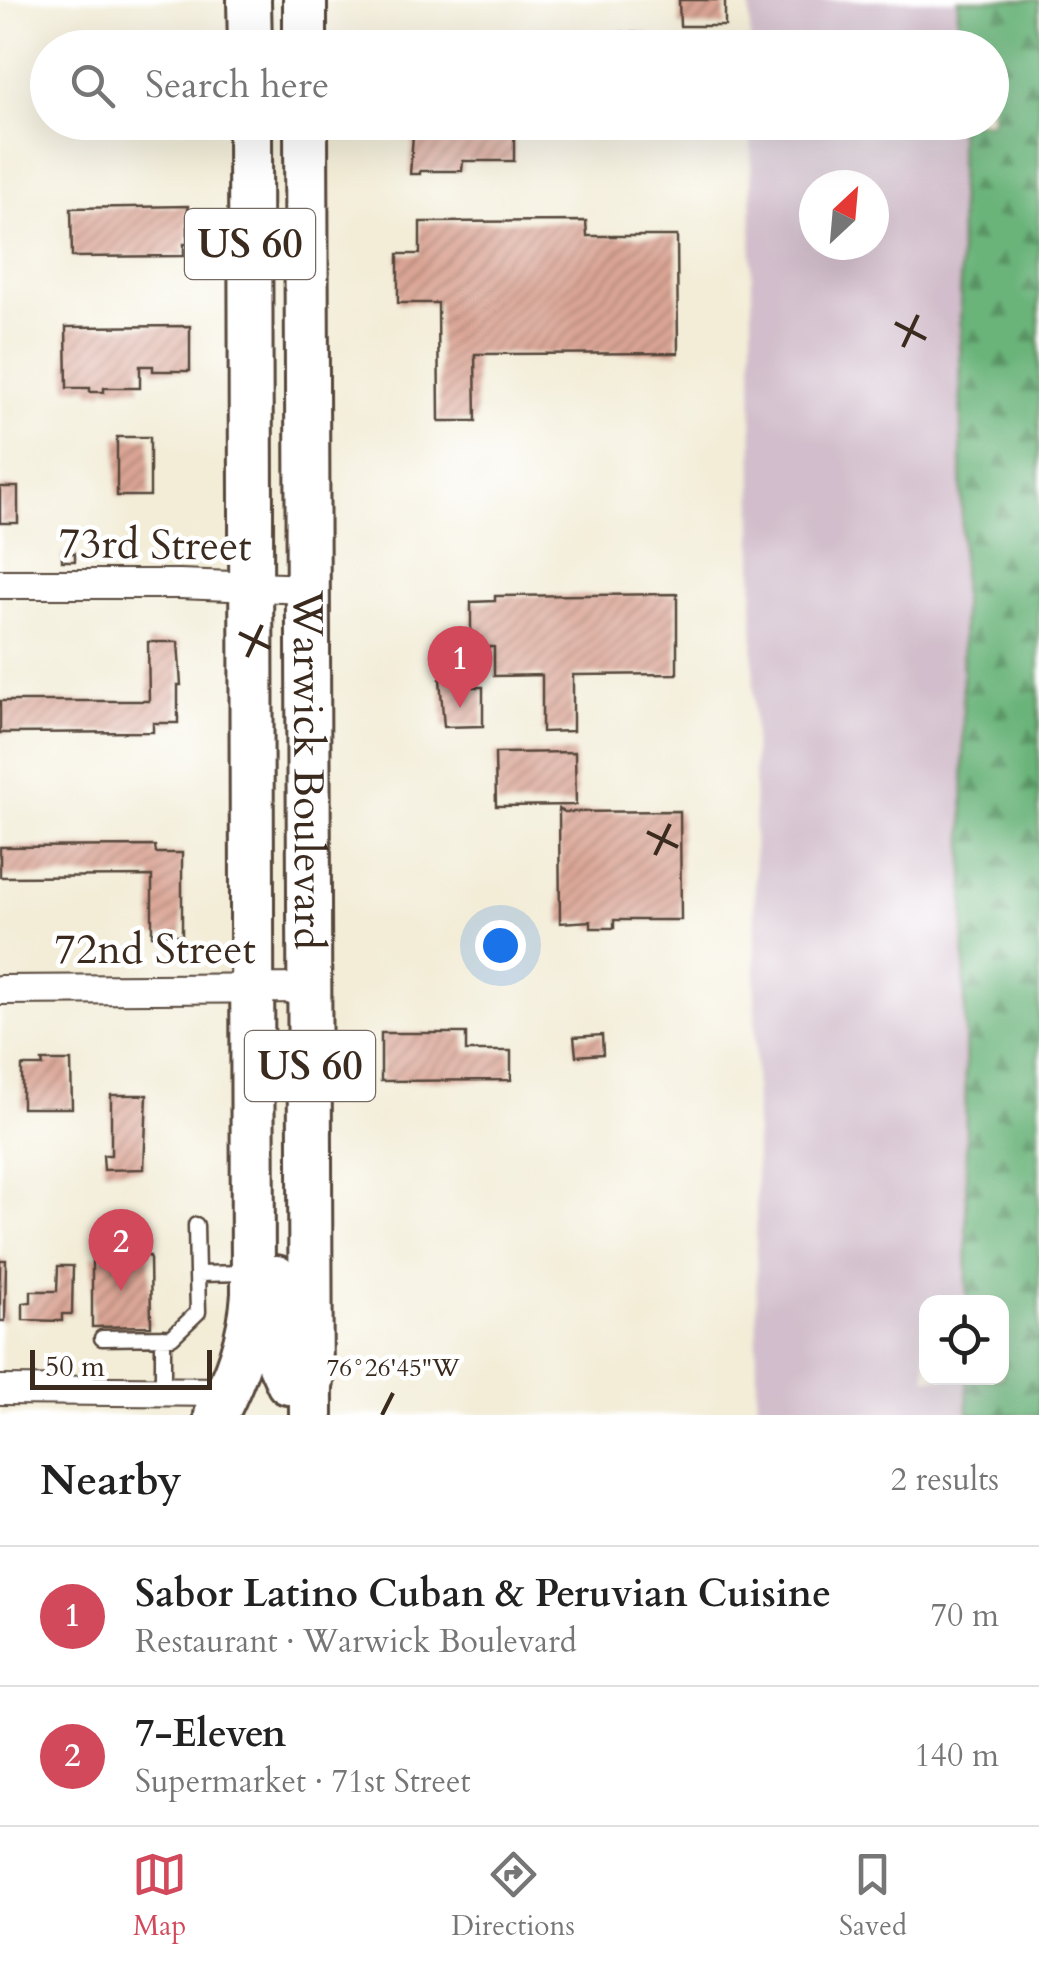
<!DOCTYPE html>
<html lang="en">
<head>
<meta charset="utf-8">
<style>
	body { margin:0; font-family:Cardo,serif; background:#f2f2f2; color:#222 }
	.controls { position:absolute; right:30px; bottom:30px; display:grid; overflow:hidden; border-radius:20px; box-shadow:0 10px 40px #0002 }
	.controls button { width:90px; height:90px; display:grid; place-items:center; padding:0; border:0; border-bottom:2px solid #e0e0e0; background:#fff; color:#222; font:50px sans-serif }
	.compass { position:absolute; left:799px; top:170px; width:90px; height:90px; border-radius:50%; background:#fff; box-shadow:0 10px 40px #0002; rotate:26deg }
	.scale { position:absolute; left:30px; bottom:25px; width:182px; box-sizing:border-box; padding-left:10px; border:5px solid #3b2a1e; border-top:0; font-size:28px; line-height:35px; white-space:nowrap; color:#3b2a1e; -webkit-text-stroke:8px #fff; paint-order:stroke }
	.you { position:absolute; left:500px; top:945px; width:35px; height:35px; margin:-25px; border:8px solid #fff; border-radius:50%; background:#1a73e8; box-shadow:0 0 0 15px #1a73e833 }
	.badge { display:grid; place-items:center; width:65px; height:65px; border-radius:50%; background:#d1495b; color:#fff; font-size:32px; font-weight:700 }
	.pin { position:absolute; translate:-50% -82px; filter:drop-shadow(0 2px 5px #0008) }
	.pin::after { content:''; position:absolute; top:52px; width:35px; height:30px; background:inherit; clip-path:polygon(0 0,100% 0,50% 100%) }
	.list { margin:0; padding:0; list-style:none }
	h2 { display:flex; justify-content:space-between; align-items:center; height:130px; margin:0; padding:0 40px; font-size:42px }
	h2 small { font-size:32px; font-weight:400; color:#767676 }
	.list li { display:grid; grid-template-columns:65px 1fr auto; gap:30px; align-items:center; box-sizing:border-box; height:140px; padding:0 40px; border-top:2px solid #e0e0e0 }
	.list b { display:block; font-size:38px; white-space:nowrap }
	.list p { margin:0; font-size:32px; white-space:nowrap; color:#767676 }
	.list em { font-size:32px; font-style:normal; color:#767676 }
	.icon { flex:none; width:55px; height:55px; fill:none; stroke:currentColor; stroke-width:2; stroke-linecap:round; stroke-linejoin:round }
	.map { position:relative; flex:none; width:1039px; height:1415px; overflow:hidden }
	.search { position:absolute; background:#fff; box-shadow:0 10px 40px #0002; left:30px; right:30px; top:30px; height:110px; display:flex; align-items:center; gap:25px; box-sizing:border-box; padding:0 35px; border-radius:55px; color:#767676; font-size:38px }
	.sheet { height:410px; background:#fff }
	nav { display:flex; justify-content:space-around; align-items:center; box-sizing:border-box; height:140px; border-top:2px solid #e0e0e0; background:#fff; font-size:28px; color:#767676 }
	nav a { display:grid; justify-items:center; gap:5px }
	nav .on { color:#d1495b }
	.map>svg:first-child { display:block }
	.industrial { fill:#d1bdcb; fill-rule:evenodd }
	.forest { fill:url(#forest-firs); stroke:#536f4c; stroke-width:2.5 }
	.building { fill:url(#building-hatch) }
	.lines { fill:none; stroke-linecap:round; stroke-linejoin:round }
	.lane-casing { stroke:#57473a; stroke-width:19 }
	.street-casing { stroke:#57473a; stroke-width:32 }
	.primary-casing { stroke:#57473a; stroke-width:48 }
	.lane { stroke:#fff; stroke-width:14 }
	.street { stroke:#fff; stroke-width:28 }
	.primary { stroke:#fff; stroke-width:42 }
	.ticks { fill:none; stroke:#3b2a1e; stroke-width:4 }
	.labels { text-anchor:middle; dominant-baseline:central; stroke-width:9; stroke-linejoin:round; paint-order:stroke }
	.shield { fill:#fff; stroke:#766a62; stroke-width:2.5 }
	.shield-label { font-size:40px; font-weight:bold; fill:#3b2a1e }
	.street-label { font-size:42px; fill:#3b2a1e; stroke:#fff }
	.ticks-label { font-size:25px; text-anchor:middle; fill:#3b2a1e; stroke:#fff; stroke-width:9; stroke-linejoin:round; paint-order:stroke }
</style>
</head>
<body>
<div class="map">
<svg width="1039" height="1415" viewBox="0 0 1039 1415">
	<defs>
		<pattern id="forest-firs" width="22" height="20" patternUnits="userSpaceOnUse" patternTransform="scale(2.5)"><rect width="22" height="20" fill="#6bb47a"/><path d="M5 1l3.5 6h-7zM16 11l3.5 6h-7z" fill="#599363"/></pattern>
		<pattern id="building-hatch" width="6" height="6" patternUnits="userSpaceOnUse" patternTransform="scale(2.5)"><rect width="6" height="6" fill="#daa494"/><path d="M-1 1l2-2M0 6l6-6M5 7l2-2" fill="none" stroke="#b28678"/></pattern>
	</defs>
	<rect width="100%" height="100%" fill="#fff"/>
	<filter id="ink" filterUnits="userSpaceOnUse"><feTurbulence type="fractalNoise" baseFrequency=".01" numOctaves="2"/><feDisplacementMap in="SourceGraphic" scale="20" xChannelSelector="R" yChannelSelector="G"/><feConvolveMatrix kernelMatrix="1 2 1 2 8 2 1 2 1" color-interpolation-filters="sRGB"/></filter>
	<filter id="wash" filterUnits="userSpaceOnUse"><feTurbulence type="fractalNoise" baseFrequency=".0048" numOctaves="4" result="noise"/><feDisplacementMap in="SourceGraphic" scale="40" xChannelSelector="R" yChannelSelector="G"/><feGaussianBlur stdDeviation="2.25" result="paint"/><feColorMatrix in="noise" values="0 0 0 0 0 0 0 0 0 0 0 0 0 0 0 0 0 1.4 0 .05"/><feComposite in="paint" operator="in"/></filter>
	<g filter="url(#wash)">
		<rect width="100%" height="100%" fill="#f3edd8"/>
		<path class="industrial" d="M750,0H1039V1415H757L751,123L992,122V48L750,47ZM814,185H874V245H814ZM926,1302H1002V1378H926Z"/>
		<path class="forest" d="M958,0H1039V1415H968L967,1378H1002V1302H967L959,123L992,122V48L958,47Z"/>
		<g id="blocks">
			<path class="building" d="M679,0H725V26H680Z
				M622,32L650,34L649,48H622Z
				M414,122H514V161H463L462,171H420V174H410Z
				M188,206V244H184V256L72,257L71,208Z
				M586,221L587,236H677L678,353L475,354L476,421H439L438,303H398V254H420V222Z
				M190,326V371H153V366H140V388H104V392H90V388H67L66,327Z
				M117,437H150V496H117Z
				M0,487H18V523H0Z
				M62,553H75V561H62Z
				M677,594V674L573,675V731L542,732V675L494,676V647H471V602L495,601V596Z
				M148,642H178L181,685H178V723H153V732L0,733V701H149Z
				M440,679H455V683H466V687H483V726L444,727Z
				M575,752L576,805L496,806L495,753Z
				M559,809L565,812L680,811L681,920H614V928H591V921L560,923Z
				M155,846L156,853H182V935H152V876L0,877V847Z
				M381,1033H466V1051H511V1080L381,1081Z
				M602,1035L603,1054L576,1056L574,1037Z
				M42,1061H71L72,1108H22V1066H43Z
				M111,1095H147L144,1169L104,1170L103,1155H111Z
				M92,1256H150L151,1326L92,1327Z
				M0,1260H6L5,1321H0Z
				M58,1266H73L72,1314H62V1321L23,1320V1303L31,1302V1291H57Z"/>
		</g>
	</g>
	<g filter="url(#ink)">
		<use href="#blocks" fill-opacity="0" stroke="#57473a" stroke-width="2.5"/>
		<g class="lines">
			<defs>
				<path id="lane" d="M196,1225L197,1274
					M163,1337V1392
					M102,1338L172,1337L198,1312L197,1274L247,1273"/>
				<path id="street" d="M0,584H179L309,589
					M0,990L310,988
					M0,1390L228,1392"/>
				<g id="primary">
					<path d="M249,0L250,48"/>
					<path d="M305,0V48"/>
					<path id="s1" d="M306,122L311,1415"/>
					<path d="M276,1277L279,1363L288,1383L312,1382"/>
					<path d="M216,1415C236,1376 250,1338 253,1294L250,122"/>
				</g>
			</defs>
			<use href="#lane" class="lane-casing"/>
			<use href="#street" class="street-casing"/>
			<use href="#primary" class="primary-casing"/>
			<use href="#lane" class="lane"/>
			<use href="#street" class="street"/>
			<use href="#primary" class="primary"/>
		</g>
	</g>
	<path class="ticks" d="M895,323L926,339M903,347L918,315M239,633L270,648M247,657L262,625M647,832L678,847M655,855L670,824M382,1415L393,1393"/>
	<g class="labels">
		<g class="shield">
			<rect x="185" y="209" width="130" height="70" rx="8"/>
			<rect x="245" y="1031" width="130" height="70" rx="8"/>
		</g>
		<g class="shield-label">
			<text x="250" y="244">US 60</text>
			<text x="310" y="1066">US 60</text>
		</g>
		<g class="street-label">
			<text transform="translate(155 545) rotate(1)">73rd Street</text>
			<text stroke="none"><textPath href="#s1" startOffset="648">Warwick Boulevard</textPath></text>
			<text x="155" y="949">72nd Street</text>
		</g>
	</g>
	<g class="ticks-label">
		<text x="393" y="1376">76°26'45"W</text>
	</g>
</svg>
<div class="controls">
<button><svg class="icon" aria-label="locate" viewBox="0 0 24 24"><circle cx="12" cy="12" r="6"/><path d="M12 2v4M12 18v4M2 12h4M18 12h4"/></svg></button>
</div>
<svg class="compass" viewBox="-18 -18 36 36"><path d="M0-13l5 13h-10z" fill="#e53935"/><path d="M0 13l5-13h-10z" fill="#767676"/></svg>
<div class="scale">50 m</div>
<div class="you"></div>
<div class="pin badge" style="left:460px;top:708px">1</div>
<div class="pin badge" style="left:121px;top:1291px">2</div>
<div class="search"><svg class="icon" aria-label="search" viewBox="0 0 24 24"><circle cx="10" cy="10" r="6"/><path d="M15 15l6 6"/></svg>Search here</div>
</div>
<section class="sheet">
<h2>Nearby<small>2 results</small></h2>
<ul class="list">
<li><span class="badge">1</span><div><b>Sabor Latino Cuban &amp; Peruvian Cuisine</b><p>Restaurant · Warwick Boulevard</p></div><em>70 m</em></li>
<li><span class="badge">2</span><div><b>7-Eleven</b><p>Supermarket · 71st Street</p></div><em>140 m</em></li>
</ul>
</section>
<nav>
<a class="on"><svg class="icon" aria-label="map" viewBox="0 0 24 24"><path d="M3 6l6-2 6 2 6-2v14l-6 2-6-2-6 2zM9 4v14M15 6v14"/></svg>Map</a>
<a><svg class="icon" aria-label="directions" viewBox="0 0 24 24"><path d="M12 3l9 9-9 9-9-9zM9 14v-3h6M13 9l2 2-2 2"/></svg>Directions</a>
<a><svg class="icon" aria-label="saved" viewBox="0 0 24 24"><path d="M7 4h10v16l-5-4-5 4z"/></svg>Saved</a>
</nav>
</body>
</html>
